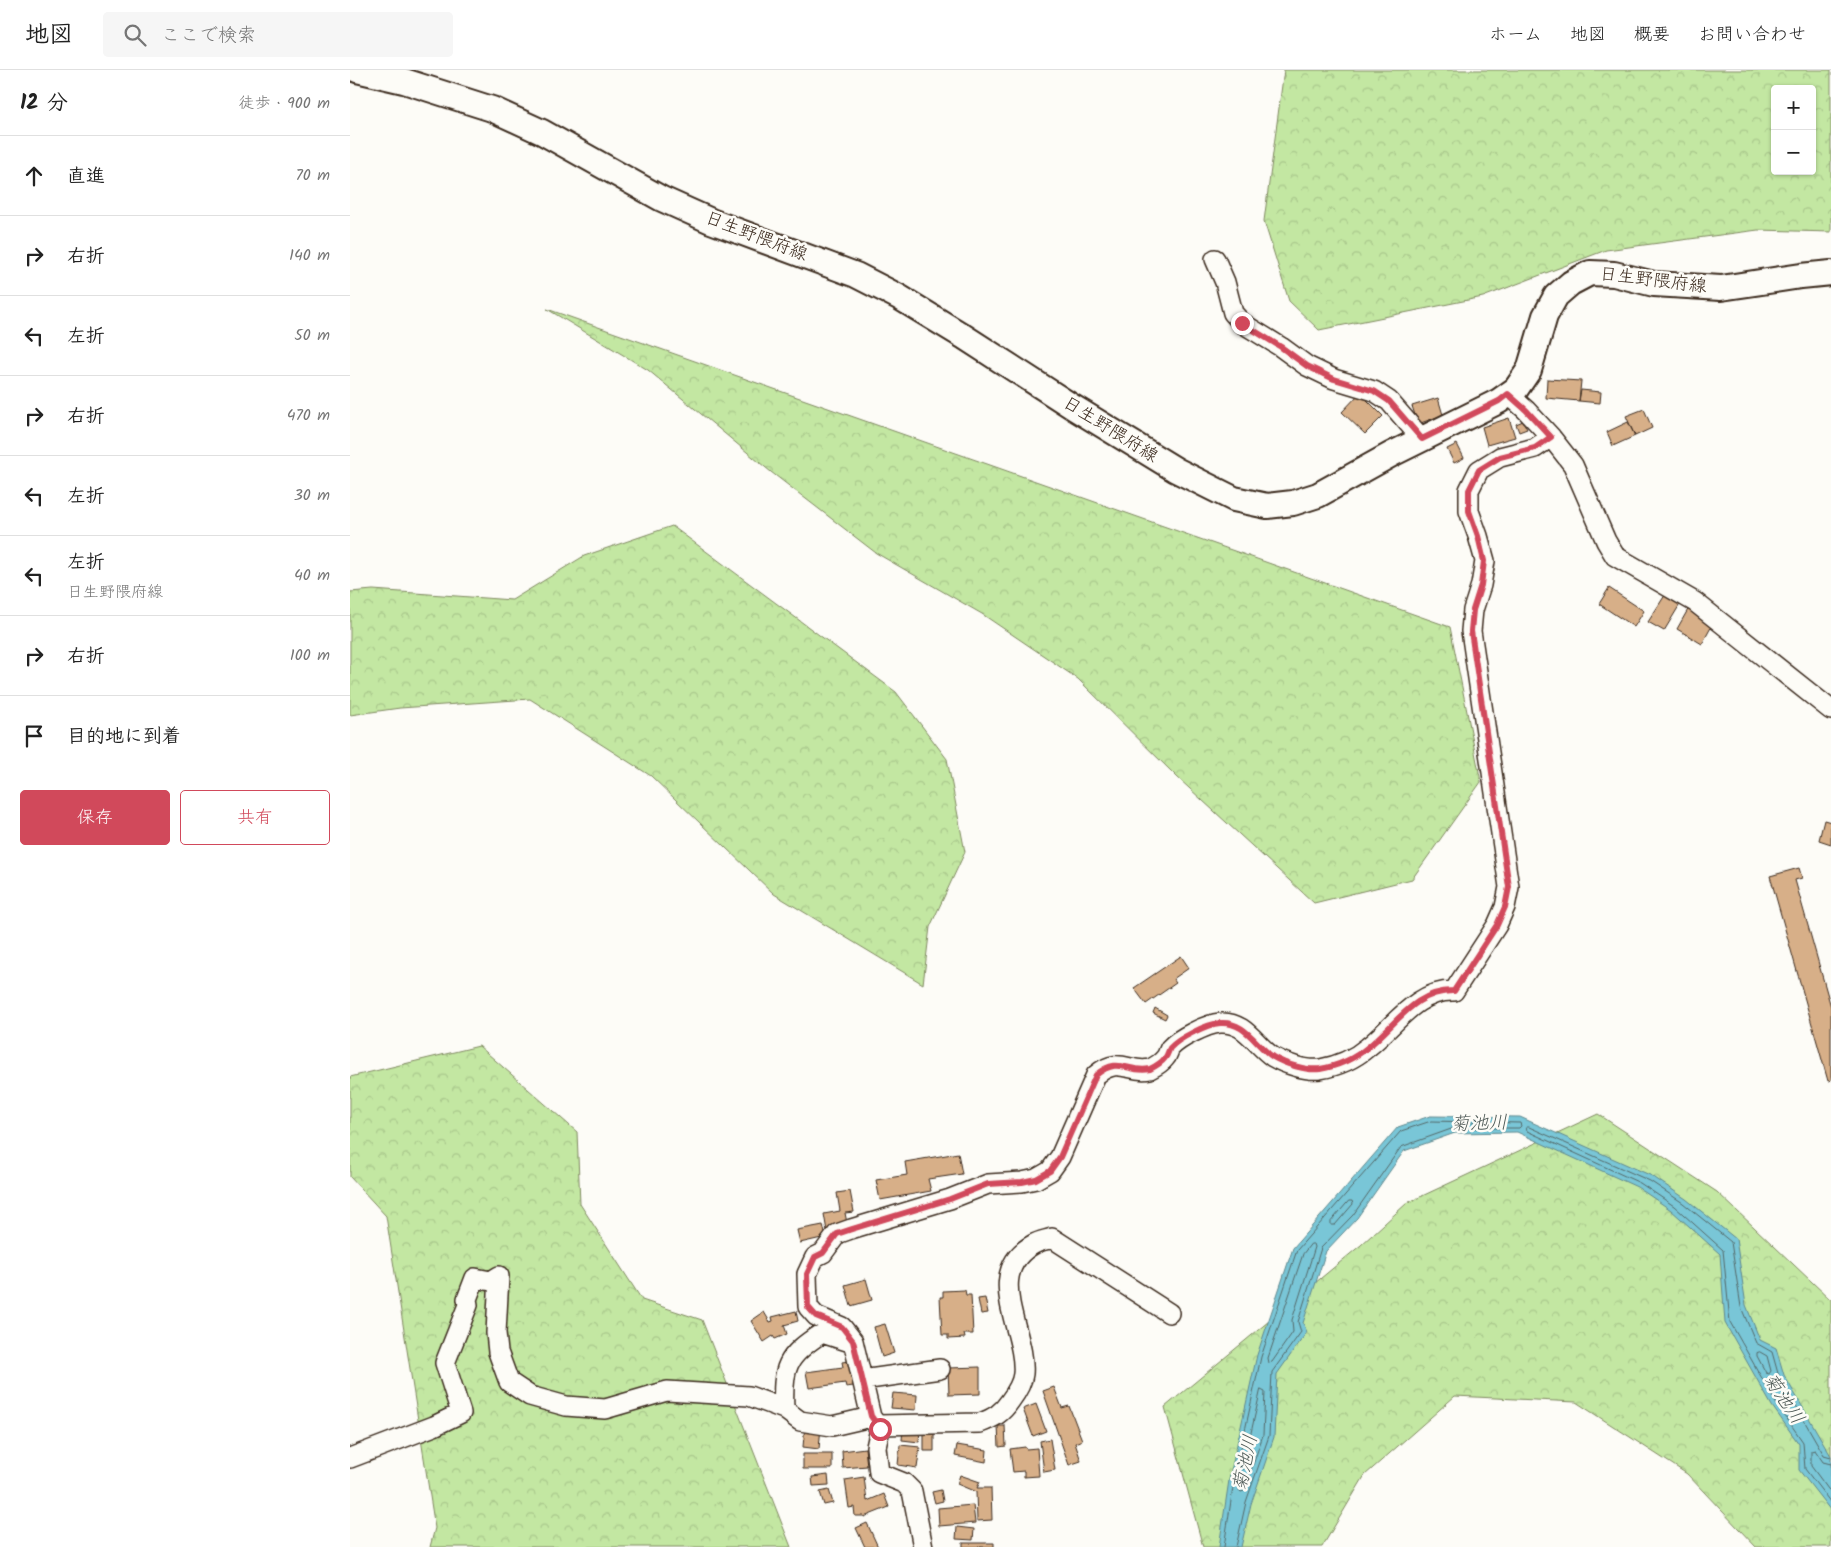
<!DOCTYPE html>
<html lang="ja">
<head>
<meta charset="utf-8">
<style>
	body { margin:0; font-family:Kalam,"Klee One",sans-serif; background:#f6f6f6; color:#222 }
	.controls { position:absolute; right:15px; top:15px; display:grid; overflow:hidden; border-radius:5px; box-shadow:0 1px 4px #0004 }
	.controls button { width:45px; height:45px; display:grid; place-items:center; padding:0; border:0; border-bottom:1px solid #e0e0e0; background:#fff; color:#222; font:25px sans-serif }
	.stop { position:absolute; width:15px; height:15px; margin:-11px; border:4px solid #d1495b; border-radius:50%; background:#fff }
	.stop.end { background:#d1495b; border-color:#fff; box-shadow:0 1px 5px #0008 }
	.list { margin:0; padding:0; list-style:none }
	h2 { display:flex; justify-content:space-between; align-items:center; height:65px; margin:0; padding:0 20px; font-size:21px }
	h2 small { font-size:16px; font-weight:400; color:#767676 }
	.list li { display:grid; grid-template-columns:32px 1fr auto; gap:15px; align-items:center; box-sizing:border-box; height:80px; padding:0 20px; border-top:1px solid #e0e0e0 }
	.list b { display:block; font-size:19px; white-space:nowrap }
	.list p { margin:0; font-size:16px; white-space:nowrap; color:#767676 }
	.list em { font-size:16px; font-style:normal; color:#767676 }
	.actions { display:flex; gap:10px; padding:15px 20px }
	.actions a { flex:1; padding:11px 0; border:1px solid #d1495b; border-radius:5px; text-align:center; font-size:18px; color:#d1495b }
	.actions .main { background:#d1495b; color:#fff }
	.icon { flex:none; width:28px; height:28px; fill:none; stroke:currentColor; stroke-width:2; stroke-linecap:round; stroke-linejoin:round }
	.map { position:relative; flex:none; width:1481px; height:1477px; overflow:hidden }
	header { display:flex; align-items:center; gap:30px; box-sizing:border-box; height:70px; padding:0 25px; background:#fff; border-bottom:1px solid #e0e0e0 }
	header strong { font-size:24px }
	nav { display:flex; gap:28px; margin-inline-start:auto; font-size:18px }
	.search { width:350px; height:45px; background:#f6f6f6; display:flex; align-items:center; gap:12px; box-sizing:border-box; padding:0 18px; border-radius:5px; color:#767676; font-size:19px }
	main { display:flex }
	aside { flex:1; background:#fff }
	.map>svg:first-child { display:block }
	.forest { fill:url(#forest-crowns); stroke:#7f8860; fill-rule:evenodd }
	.water { fill:#79c6d7; stroke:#60888d }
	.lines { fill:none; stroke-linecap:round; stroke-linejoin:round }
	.shore { stroke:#546868; stroke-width:1 }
	.building { fill:#d7af88; stroke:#3b2a1e }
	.minor-casing { stroke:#3b2a1e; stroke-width:22 }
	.major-casing { stroke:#3b2a1e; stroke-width:28 }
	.minor { stroke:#fdfcf7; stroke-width:19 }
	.major { stroke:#fdfcf7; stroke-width:24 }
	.route { stroke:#d1495b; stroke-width:6 }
	.labels { text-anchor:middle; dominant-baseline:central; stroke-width:5; stroke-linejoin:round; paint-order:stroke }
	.street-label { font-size:18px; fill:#3b2a1e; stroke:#fdfcf7 }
	.water-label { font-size:19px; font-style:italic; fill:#4e5956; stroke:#fdfcf7 }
</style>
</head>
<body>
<header>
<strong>地図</strong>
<div class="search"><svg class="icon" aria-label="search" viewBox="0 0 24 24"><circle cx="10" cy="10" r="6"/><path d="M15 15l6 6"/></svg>ここで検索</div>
<nav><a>ホーム</a><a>地図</a><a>概要</a><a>お問い合わせ</a></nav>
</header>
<main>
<aside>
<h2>12 分<small>徒歩 · 900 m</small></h2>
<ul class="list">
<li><svg class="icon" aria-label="ahead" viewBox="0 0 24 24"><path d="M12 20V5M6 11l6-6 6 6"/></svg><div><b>直進</b></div><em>70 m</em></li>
<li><svg class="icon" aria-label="right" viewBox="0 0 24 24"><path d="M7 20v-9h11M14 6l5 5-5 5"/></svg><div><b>右折</b></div><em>140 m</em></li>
<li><svg class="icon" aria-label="left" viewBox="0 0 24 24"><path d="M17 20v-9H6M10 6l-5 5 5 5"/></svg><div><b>左折</b></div><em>50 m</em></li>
<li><svg class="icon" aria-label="right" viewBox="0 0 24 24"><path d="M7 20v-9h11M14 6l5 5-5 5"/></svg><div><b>右折</b></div><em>470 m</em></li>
<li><svg class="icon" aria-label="left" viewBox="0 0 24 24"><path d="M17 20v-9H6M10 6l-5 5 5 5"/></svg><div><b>左折</b></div><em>30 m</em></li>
<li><svg class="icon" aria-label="left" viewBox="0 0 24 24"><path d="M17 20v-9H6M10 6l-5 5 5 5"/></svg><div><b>左折</b><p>日生野隈府線</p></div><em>40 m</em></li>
<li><svg class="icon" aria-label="right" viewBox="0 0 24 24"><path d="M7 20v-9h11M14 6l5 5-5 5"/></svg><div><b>右折</b></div><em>100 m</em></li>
<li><svg class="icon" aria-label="arrive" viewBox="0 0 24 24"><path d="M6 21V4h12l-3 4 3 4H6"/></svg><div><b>目的地に到着</b></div></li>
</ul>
<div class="actions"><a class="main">保存</a><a>共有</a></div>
</aside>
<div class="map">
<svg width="1481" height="1477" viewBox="0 0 1481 1477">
	<defs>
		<pattern id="forest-crowns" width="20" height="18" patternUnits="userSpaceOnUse" patternTransform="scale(1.25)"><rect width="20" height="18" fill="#c3e7a2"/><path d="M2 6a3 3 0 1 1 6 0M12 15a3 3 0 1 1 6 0" fill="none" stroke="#a8c68b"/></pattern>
	</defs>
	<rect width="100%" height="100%" fill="#fdfcf7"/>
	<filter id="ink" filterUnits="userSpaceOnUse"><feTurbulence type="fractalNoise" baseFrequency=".02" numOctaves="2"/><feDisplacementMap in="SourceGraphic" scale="10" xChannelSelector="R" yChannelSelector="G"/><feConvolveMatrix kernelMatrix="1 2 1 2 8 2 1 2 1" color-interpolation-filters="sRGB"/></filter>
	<g filter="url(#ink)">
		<path class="forest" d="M934,0H1481V162L1408,160L1256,180L1133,227L969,260L939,231L914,151ZM1425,19H1462V101H1425Z
			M197,239L1100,557L1131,712L1062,809L964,833L827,707L728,609L632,544L526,483L421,402L298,300Z
			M322,456L546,622L597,689L615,782L580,857L573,914L424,824L301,706L180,629L50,638L0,645V522L23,520L162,530L234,486Z
			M129,976L227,1062L230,1134L292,1230L352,1250L441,1477H80L85,1458L36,1146L0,1107V1007Z
			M1248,1044L1367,1122L1481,1230V1477H1406L1337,1404L1226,1332L1105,1326L1015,1405L972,1477H853L815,1337L1011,1175L1057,1133Z"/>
		<path class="water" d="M1080,1046L1170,1047L1302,1106L1336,1129L1386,1169L1396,1235L1410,1270L1426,1278L1434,1305L1481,1386V1441L1449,1400V1374L1422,1336L1375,1253L1370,1184L1321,1140L1287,1117L1167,1062L1105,1063L1054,1081L1007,1148L976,1181L953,1253L957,1262L927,1304L924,1367L901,1434L891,1477H869L879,1410L907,1285L943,1178L1048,1057Z"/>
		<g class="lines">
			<path class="shore" d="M999,1131H1002L1003,1134L985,1155H981V1152Z
				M961,1174H964L965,1177L942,1250L943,1262L922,1292L919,1293L918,1288L953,1184Z
				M1410,1282L1417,1286L1421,1301L1419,1304L1416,1303L1407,1286V1283Z
				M911,1320L915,1322L913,1365L894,1421L891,1422L889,1420L890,1412Z
				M1481,1387L1474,1385L1429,1307L1422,1282L1406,1273L1391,1237L1381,1172L1333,1133L1300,1111L1179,1057H1176L1177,1061L1290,1113L1324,1136L1373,1180L1380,1252L1426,1333L1453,1372L1455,1399L1481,1433
				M1481,1394L1473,1392L1465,1380L1461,1381V1396L1481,1423
				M874,1477L884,1411L911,1287L947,1180L1051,1061L1081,1051L1170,1053L1171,1056L1169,1058H1104L1051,1077L1003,1145L971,1178L948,1252L951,1262L922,1302L919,1366L896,1432L886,1477"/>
		</g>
		<path class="building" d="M1197,309L1231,311L1229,331L1196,328Z
			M1231,320L1251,322L1250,333L1229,331Z
			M1010,323L1033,346L1015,364L992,342Z
			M1088,328L1093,345L1068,354L1062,336Z
			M1294,339L1302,358L1285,366L1276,346Z
			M1159,348L1165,367L1137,375L1132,357Z
			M1173,351L1177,359L1169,362L1166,354Z
			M1278,352L1285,366L1263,376L1257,362Z
			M1107,374L1114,388L1104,393L1097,379Z
			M1259,518L1294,541L1284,557L1249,534Z
			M1317,522L1332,531L1314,561L1298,552Z
			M1340,536L1365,550L1352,574L1327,559Z
			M1474,750L1481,752V774L1469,770Z
			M1449,798L1452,808L1445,810L1481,937V1010L1478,1011L1420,806Z
			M831,886L839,898L823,909L826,913L796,934L784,918Z
			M805,938L817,945L815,949L803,943Z
			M608,1083L612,1104L578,1109L581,1121L530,1130L526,1110L557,1105L555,1092Z
			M500,1121L504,1142L495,1143L498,1158L477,1161L474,1144L490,1141L487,1123Z
			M473,1155L476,1167L450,1173L447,1160Z
			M516,1209L522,1230L501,1236L495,1215Z
			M615,1220L616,1225H621L623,1264H614L615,1268L598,1269V1265H592L590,1227H593V1221Z
			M635,1228L638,1243L631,1244L628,1229Z
			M446,1241L448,1251L434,1255L437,1264L425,1269L423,1266L414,1272L401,1251L414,1242L420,1252L423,1251L422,1247Z
			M535,1254L544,1283L532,1287L524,1257Z
			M514,1289L518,1314L496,1317L495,1313L459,1318L456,1302L493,1297L492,1292Z
			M630,1297V1324L599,1325L598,1298Z
			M704,1317L712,1338L719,1336L732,1370L725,1373L731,1391L719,1395L693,1321Z
			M543,1323L567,1325L566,1340L541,1338Z
			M686,1334L696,1361L683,1366L673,1339Z
			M455,1354L471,1356L469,1379L453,1377Z
			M648,1356H655L656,1376L649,1377Z
			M553,1358L570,1359L569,1372L552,1370Z
			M574,1364H584V1381H574Z
			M700,1369L705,1400L694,1402L690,1371Z
			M550,1375L570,1377L567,1398L548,1395Z
			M607,1375L637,1380L636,1392L605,1386Z
			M675,1377L676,1379L687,1378L689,1406L674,1407V1401L663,1402L660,1379Z
			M515,1378L517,1396L493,1398L492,1381Z
			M453,1384H482V1399H453Z
			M478,1405L479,1415L463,1416L462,1407Z
			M610,1405L630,1412L627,1418H641L642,1450L627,1451L626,1422L607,1414Z
			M514,1407L517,1431L534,1424L539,1437L514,1447V1446H505L504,1437L499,1438L495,1410Z
			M479,1420L483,1433L474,1435L470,1422Z
			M591,1420L593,1431L585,1433L582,1422Z
			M623,1435L625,1453L589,1456L588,1438Z
			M517,1453L528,1477H515L506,1458Z
			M607,1457L624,1459L623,1470L606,1469Z
			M613,1473H644V1477H613Z"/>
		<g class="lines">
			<defs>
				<path id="minor" d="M865,189L875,212L883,243L892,253L931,277L957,296L984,309L1024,321L1039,331L1072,369
					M1158,324L1176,340L1201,367L1223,395L1256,471L1265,486L1345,532L1481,640
					M512,1310L590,1299
					M434,1339C432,1297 436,1286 472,1263L497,1271
					M528,1355L630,1353C644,1348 652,1343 660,1331C666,1323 672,1314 673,1304C677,1261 631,1203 684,1174C689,1171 696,1170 702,1168L819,1243
					M0,1388L84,1356L111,1343L95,1293L118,1235L117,1229L125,1208L141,1211L149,1206L146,1263L148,1282L159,1312L180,1326L216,1336L255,1339L317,1321L399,1326L434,1339L450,1351L482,1356L521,1347
					M573,1477L562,1421L554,1413L529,1403L526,1377L530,1359L521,1347L503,1271L492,1257L466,1246L458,1237L457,1204L465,1187L473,1183L487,1164L501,1159L600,1129L638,1114L672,1112L686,1109L700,1101L710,1087L746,1005C770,985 779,1004 800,999C804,997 812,992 815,988C818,985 818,981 820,978C829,968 857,954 870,953C895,951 905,975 923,987C935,994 956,1001 970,999C988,996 1004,989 1018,977C1045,956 1066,920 1104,921L1147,855L1155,837L1159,817L1121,561L1123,540L1131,515L1135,491L1128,466L1119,441V420L1129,400L1150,387L1185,378L1201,367"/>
				<path id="major" d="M7,0L54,11L142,39L192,62L312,129L361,151L506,205L549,227L613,266L723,337L826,400L884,429L917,436L943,433L968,425L1042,384L1149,331L1166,319L1179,300L1195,246L1206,226L1221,213L1240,203L1264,204L1304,214L1371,218L1451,206L1481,203"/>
			</defs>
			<use href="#minor" class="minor-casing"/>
			<use href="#major" class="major-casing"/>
			<use href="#minor" class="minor"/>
			<use href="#major" class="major"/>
		</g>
	</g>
	<g class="lines" filter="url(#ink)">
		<path class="route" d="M530,1359L521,1346L503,1271L492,1257L466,1246L458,1237L457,1204L465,1187L473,1183L487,1164L502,1159L600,1129L638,1114L672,1112L686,1109L700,1101L710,1087L746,1005C770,985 778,1004 800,999C804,997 812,992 815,988C818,985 818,981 820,978C829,968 857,954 870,953C895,951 905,975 923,987C935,994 956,1001 970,999C988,996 1004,989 1018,977C1046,955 1065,920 1104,921L1147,855L1155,837L1159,817L1121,561L1123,540L1131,515L1134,491L1128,466L1119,441V420L1129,400L1150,387L1185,378L1201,367L1176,340L1158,324L1149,331L1072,369L1039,331L1024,321L984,309L957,296L931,277L892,253"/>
	</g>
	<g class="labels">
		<g class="street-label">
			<text transform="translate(406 167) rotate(21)">日生野隈府線</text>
			<text transform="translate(1303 211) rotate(7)">日生野隈府線</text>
			<text transform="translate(760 360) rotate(32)">日生野隈府線</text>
		</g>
		<g class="water-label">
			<text transform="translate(1129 1054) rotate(-2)">菊池川</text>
			<text transform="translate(1433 1329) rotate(56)">菊池川</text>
			<text transform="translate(896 1393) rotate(-78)">菊池川</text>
		</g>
	</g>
</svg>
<div class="controls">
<button>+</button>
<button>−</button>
</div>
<div class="stop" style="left:530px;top:1359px"></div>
<div class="stop end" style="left:892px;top:253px"></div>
</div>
</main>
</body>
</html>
